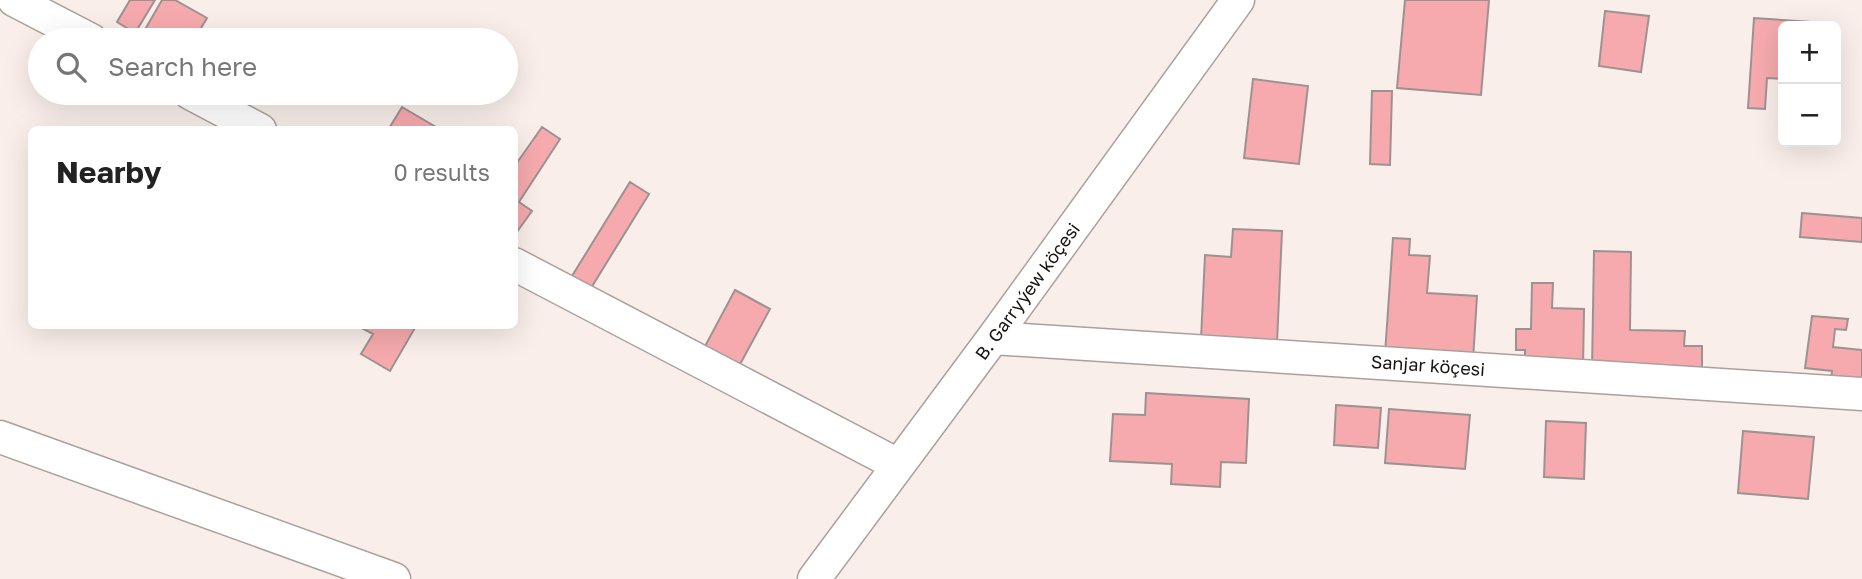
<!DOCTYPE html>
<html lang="en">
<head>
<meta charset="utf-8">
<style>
	body { margin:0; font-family:"Golos Text",sans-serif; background:#f6f6f6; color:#222 }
	.controls { position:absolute; right:21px; top:21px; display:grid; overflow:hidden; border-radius:10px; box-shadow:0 7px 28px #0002 }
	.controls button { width:63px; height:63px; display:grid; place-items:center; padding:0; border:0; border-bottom:2px solid #e0e0e0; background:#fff; color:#222; font:35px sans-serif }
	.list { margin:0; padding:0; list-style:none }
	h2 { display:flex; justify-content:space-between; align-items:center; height:91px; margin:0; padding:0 28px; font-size:30px }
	h2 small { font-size:23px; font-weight:400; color:#767676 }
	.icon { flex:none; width:38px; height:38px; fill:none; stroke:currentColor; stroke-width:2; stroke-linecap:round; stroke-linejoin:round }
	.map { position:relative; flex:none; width:1862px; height:579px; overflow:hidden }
	.search { position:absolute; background:#fff; box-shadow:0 7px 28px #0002; left:28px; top:28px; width:490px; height:77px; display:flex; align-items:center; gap:18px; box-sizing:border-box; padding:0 24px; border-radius:38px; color:#767676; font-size:26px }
	.panel { position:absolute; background:#fff; box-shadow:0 7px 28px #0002; left:28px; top:126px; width:490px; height:203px; border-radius:10px }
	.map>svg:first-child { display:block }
	.building { fill:#f6aaae; stroke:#9d9292; stroke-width:2 }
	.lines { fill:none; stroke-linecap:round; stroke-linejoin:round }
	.street-casing { stroke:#aaa09c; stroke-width:35 }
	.street { stroke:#fff; stroke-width:32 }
	.labels { text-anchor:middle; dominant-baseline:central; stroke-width:7; stroke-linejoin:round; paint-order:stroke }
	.street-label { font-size:18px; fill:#181412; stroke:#fff }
</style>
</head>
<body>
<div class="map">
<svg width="1862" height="579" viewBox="0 0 1862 579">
	<rect width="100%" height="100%" fill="#f9eee9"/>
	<path class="building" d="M130,0H155L135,33L117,22Z
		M162,0H175L207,18L194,40H139Z
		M1405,0H1489L1481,95L1397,88Z
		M1605,11L1649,16L1641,72L1599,66Z
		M1754,18L1826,23V26H1783V79L1767,78L1765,109L1748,108Z
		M1253,79L1308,86L1299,164L1244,158Z
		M1372,91H1392L1390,165L1370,164Z
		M402,107L441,130H388Z
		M542,127L560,139L519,202L532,211L514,236V167Z
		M630,182L649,194L591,288L572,276Z
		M1802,213L1862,218V242L1800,237Z
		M1233,229L1282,231L1277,343L1201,339L1205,255L1231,257Z
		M1393,238L1410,239L1409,255L1430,256L1427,293L1477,296L1473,360L1385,354Z
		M1594,251L1631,252L1630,330L1685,331L1684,346H1702V371L1592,369Z
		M1532,283H1553L1552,308L1584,309L1583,369L1525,368V350H1516V329H1531Z
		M735,290L770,309L738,368L703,350Z
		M1812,316L1848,319L1846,330L1835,329L1833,347L1862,350V379L1831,380L1832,371L1805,368Z
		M358,326H416L390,371L361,354L373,334Z
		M1146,393L1249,399L1246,463L1221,462L1220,487L1171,484L1172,464L1110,461L1113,414L1145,415Z
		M1336,405L1381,408L1378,448L1334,445Z
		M1389,409L1470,415L1465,469L1385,463Z
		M1546,421L1586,423L1584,479L1544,477Z
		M1743,431L1814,437L1808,499L1738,493Z"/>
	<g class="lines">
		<defs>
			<path id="street" d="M14,0L91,40
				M190,93L260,130
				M514,264L898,465
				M993,338L1862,394
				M0,437L394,579
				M814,579L993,338L1238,0"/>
		</defs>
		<use href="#street" class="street-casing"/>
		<use href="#street" class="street"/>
	</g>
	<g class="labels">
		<g class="street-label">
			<text transform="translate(1027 291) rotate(-54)">B. Garryýew köçesi</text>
			<text transform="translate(1428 365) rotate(4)">Sanjar köçesi</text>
		</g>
	</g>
</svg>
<div class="controls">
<button>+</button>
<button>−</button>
</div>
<div class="search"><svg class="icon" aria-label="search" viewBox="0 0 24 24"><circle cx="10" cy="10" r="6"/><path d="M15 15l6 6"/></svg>Search here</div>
<section class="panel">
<h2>Nearby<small>0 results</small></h2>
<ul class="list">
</ul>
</section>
</div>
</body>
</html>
